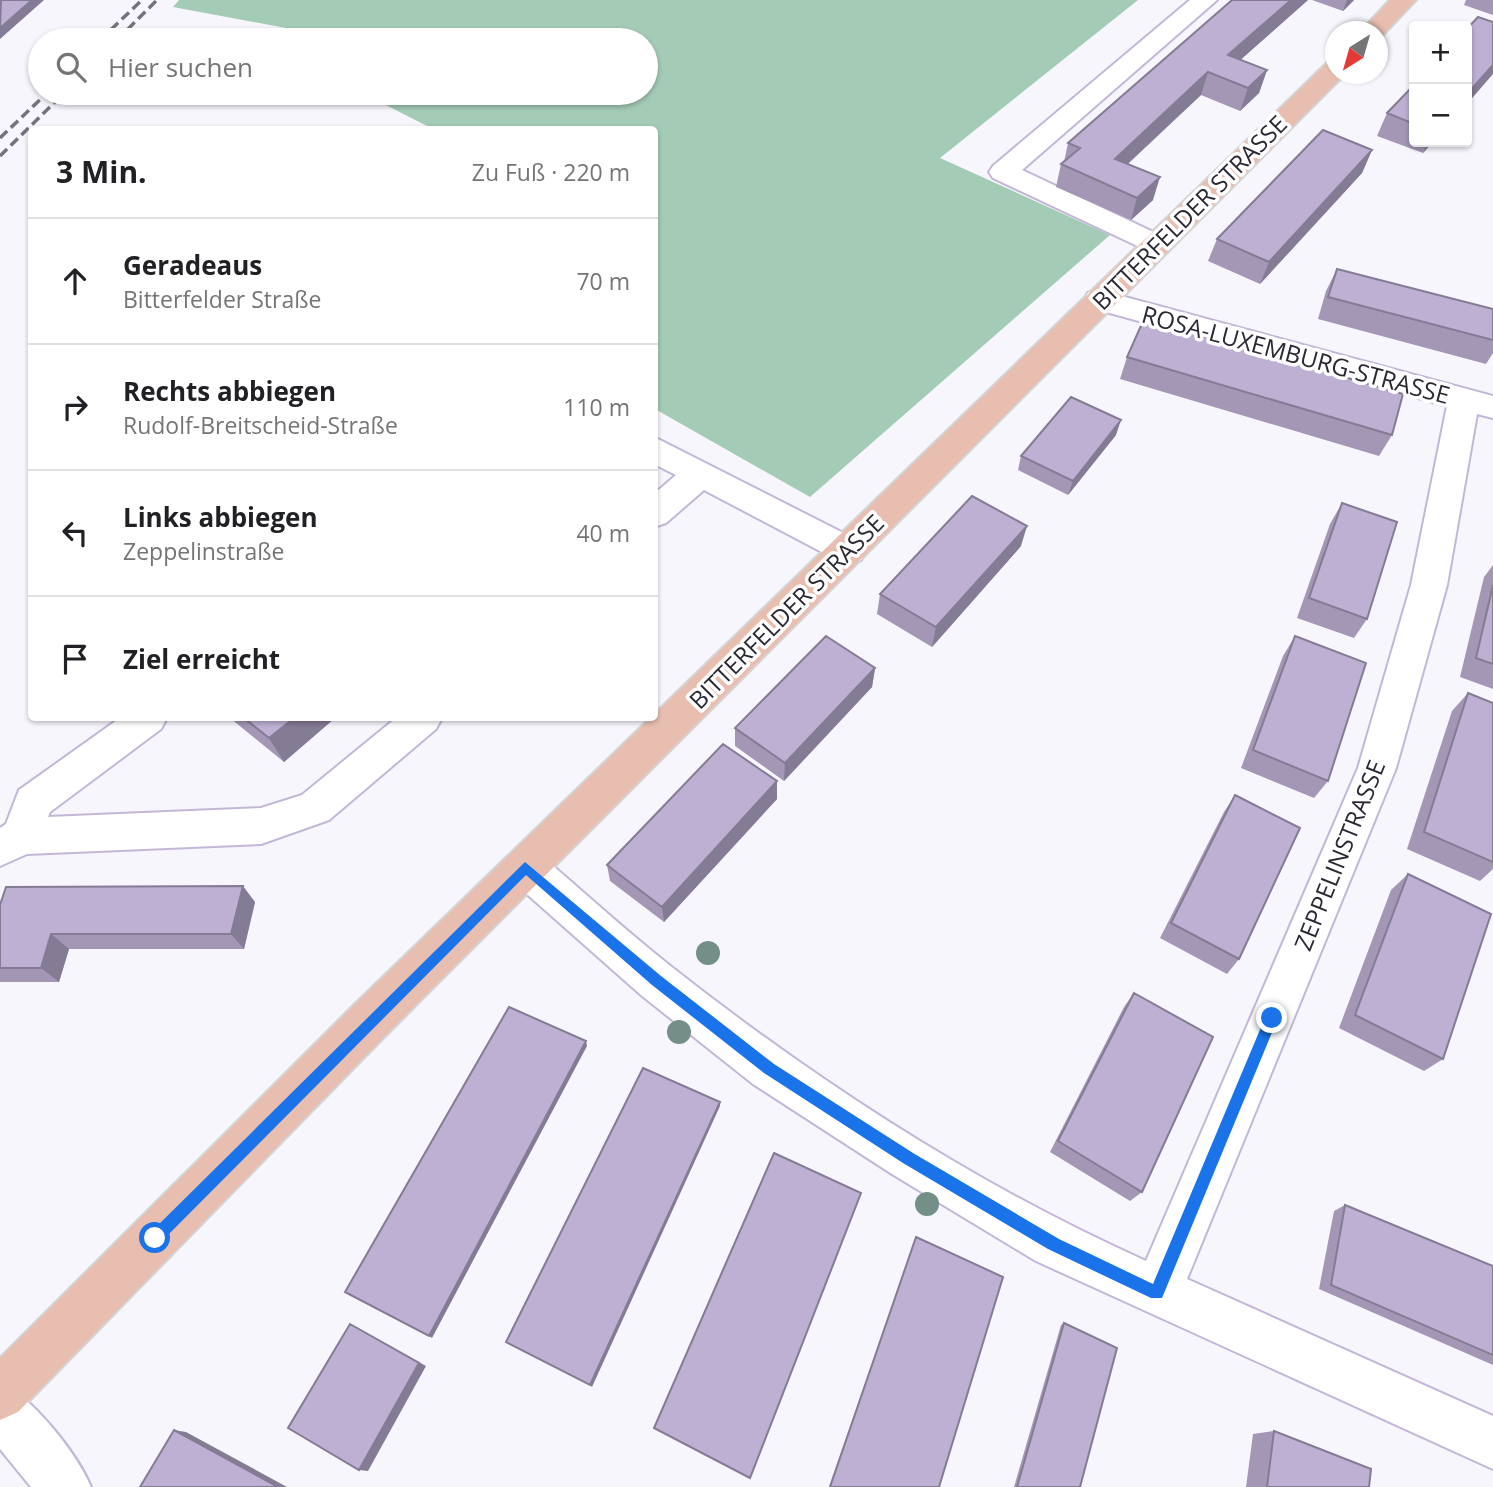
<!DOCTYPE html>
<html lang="de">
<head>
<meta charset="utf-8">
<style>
	body { margin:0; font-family:"Open Sans",sans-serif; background:#f6f6f6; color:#202124 }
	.controls { position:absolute; right:21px; top:21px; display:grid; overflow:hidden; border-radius:7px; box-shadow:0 2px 5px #0004 }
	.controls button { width:63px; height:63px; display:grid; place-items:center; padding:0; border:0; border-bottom:2px solid #e0e0e0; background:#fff; color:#202124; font:35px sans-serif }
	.compass { position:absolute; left:1325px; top:21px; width:63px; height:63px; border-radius:50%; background:#fff; box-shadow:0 2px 5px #0004; rotate:217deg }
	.stop { position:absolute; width:21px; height:21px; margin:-16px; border:5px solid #1a73e8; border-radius:50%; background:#fff }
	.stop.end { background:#1a73e8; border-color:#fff; box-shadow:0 2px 7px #0008 }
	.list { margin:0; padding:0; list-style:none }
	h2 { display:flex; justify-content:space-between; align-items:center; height:91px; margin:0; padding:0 28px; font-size:30px }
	h2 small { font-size:23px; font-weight:400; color:#757577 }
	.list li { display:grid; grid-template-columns:46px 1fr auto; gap:21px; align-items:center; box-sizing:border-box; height:126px; padding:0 28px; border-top:2px solid #e0e0e0 }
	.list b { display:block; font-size:26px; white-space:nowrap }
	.list p { margin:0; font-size:23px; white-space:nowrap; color:#757577 }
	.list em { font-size:23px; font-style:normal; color:#757577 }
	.icon { flex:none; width:38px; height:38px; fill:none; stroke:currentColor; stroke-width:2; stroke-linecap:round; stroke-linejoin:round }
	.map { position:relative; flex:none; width:1493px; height:1487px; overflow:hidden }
	.search { position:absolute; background:#fff; box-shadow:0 2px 5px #0004; left:28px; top:28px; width:630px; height:77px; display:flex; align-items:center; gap:18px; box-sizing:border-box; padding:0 24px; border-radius:38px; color:#757577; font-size:26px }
	.panel { position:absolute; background:#fff; box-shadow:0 2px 5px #0004; left:28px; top:126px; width:630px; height:595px; border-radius:7px }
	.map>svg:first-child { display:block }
	.forest { fill:#a4cbb6 }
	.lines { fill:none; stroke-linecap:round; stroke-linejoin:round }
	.minor-casing { stroke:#c3b7d7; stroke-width:4 }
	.major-casing { stroke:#d5d4d6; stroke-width:4 }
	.minor { fill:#fff; fill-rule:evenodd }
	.major { fill:#e7beb0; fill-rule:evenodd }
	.rail { stroke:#76727d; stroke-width:3.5; stroke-dasharray:10 5; stroke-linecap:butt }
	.tree { fill:#738f87 }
	.wall { fill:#a397b5 }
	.shaded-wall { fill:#847b94 }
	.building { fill:#bdb0d3; stroke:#847b94; stroke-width:2 }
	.route { fill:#1a73e8 }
	.labels { text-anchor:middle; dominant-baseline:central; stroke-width:7; stroke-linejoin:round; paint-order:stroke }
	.street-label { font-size:24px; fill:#2b2733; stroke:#fff }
</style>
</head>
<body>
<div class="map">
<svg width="1493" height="1487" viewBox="0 0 1493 1487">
	<rect width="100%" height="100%" fill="#f8f6fd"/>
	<path class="forest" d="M179,0H1138L940,158L1110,235L810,497L655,409L654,130L433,129L380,102L370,93H646V40H312L302,31L173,7Z"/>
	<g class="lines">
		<defs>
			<path id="minor" d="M1190,0H1217L1022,170L1166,238L1170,244L1166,250L1156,253L1146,250L993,178L989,172L993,166Z
				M1099,290L1493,396V418L1477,414L1447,585L1396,768L1187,1279L1493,1416V1469L1036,1261L892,1174L753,1084L641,995L511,880L505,867L511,854L525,849L539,854C584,892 627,932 673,968C818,1082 978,1186 1146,1261L1358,768L1411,585L1447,406L1088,307L1084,300L1088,293Z
				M654,437L861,542L866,551L861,560L849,564L837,560L704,490L666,523L654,527V494L676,475L654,464Z
				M120,718H167L161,729L50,812L48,817L261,808L302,795L396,718H442L436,729L329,820L261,844L27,854L0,866V828L6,824L19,790Z
				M0,1383C32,1396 78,1455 91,1487H31L0,1449Z"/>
			<path id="major" d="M1390,0H1416L1381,37L1378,38V32H1360Z
				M1336,61V74H1345L383,1038L18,1412L0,1420V1358L351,1008L1327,63Z"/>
		</defs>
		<use href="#minor" class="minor-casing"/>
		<use href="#major" class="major-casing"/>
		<use href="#minor" class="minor"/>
		<use href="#major" class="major"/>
		<path class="rail" d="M100,40L142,0
			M117,40L157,0
			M0,138L47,93
			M0,156L64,93"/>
	</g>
	<g class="tree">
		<circle cx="708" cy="953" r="12"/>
		<circle cx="679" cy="1032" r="12"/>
		<circle cx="927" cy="1204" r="12"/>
	</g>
	<path class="wall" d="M1308,0L1240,60L1267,70L1259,93L1240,111L1201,95L1128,164L1153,200L1131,220L1056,187L1061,164L1064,162L1068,143Z
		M1312,0H1354L1343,11Z
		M1466,0H1493V15L1464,5Z
		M1414,85V142H1433L1423,153L1377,136L1387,113Z
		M1372,150L1362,173L1260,284L1208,261L1217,239Z
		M1337,269L1493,309V353L1486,364L1318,319L1326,291Z
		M1127,357L1392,435L1379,456L1120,379Z
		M1116,435L1068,495L1018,470L1021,456Z
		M1342,503L1367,619L1354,638L1297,618L1330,524Z
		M1021,546L932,647L877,614L880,594Z
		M1493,565V689L1460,677L1484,577Z
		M1295,636L1328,781L1314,798L1241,768L1283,656Z
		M875,668L872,687L784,781L735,746V728Z
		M1468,693L1493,862V869L1480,881L1407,849L1452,711Z
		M230,718H335L284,762Z
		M777,781V799L664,922L610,881L607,865Z
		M1235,795L1239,959L1227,974L1160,938L1224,812Z
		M1408,874L1443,1059L1424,1071L1339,1028L1391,890Z
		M255,902L244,949H69L59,982H0V905Z
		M1134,993L1142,1192L1130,1201L1050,1152L1124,1007Z
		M1345,1205L1493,1266V1365L1319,1289L1334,1211Z
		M916,1237L939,1487H829L915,1240Z
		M1064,1323L1080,1487H1014L1061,1325Z
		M1274,1431L1369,1487H1246L1253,1434Z"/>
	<path class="shaded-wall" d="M32,0H44L0,39V28Z
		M1291,0H1308L1220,78L1228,55Z
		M1347,0H1354L1343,11Z
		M1493,65V74L1467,104V94Z
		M1267,70L1259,93L1240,111L1248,88Z
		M1208,72L1201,95L1109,181L1115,159Z
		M1428,142H1433L1423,153Z
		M1372,150L1362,173L1260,284L1269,262Z
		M1160,177L1153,200L1131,220L1137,198Z
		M1121,420L1116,435L1068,495L1073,481Z
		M1027,526L1021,546L932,647L936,627Z
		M875,668L872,687L784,781L785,763Z
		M294,718H335L284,762L269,738Z
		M777,781V799L664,922L662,907Z
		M243,886L255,902L244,949L231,934Z
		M51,934L69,949L59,982L41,968Z
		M586,1041L587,1046L432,1338L429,1336Z
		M720,1102V1106L592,1387L590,1385Z
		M350,1324L426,1366L368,1471L359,1470Z
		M174,1430L186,1432L287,1487H278Z"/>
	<path class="building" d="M1,0H32L0,28Z
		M1232,0H1291L1228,55L1267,70L1248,88L1208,72L1115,159L1160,177L1137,198L1061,164L1080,148L1068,143Z
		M1478,17L1493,22V65L1467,94V29Z
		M1414,85V124L1387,113Z
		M1323,130L1372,150L1269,262L1217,239Z
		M1337,269L1493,309V340L1328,297Z
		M1144,319L1403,394L1392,435L1127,357Z
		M1071,397L1121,420L1073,481L1021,456Z
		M972,496L1027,526L936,627L880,594Z
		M1342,503L1397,522L1367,619L1309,598Z
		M1493,585V664L1476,658Z
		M826,636L875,668L785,763L735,728Z
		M1295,636L1366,663L1328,781L1253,750Z
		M1468,693L1493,703V862L1424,832Z
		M244,718H294L269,738Z
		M723,744L777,781L662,907L607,865Z
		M1235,795L1300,828L1239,959L1171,923Z
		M1408,874L1491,914L1443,1059L1355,1015Z
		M243,886L231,934H51L41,968H0V905L6,887Z
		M1134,993L1213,1037L1142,1192L1058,1141Z
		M509,1007L586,1041L429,1336L345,1292Z
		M643,1068L720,1102L590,1385L506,1342Z
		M774,1153L861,1193L750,1478L654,1428Z
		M1345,1205L1493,1266V1355L1331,1285Z
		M916,1237L1003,1277L939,1487H830Z
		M1064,1323L1117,1348L1080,1487H1017Z
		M350,1324L419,1363L359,1470L288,1428Z
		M174,1430L278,1487H140Z
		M1274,1431L1371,1469L1369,1487H1267Z"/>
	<path class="route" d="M525,862L661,976L774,1064L913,1153L1059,1239L1153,1284L1267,1013H1276L1278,1018L1162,1298H1151L1048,1249L903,1163L764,1073L652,985L526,875L160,1243H150V1233Z"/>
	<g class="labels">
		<g class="street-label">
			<text transform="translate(1189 212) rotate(-45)">BITTERFELDER STRASSE</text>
			<text transform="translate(1296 354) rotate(15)">ROSA-LUXEMBURG-STRASSE</text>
			<text transform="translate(786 611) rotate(-45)">BITTERFELDER STRASSE</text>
			<text transform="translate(1339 855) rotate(-68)">ZEPPELINSTRASSE</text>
		</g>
	</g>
</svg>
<div class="controls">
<button>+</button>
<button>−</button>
</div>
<svg class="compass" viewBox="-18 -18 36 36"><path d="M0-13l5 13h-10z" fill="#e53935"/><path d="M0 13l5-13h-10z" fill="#757577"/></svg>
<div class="stop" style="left:155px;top:1238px"></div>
<div class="stop end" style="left:1272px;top:1018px"></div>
<div class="search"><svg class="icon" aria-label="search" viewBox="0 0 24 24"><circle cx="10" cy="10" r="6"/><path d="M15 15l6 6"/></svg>Hier suchen</div>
<section class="panel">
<h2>3 Min.<small>Zu Fuß · 220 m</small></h2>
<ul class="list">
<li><svg class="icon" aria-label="ahead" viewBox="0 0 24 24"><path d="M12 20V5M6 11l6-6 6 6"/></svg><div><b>Geradeaus</b><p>Bitterfelder Straße</p></div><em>70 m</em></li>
<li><svg class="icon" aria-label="right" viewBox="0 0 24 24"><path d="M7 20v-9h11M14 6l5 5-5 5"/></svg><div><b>Rechts abbiegen</b><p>Rudolf-Breitscheid-Straße</p></div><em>110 m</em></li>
<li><svg class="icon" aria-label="left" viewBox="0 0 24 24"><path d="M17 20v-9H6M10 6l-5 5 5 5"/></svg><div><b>Links abbiegen</b><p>Zeppelinstraße</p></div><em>40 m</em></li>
<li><svg class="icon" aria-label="arrive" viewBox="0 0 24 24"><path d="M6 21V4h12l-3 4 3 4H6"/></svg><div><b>Ziel erreicht</b></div></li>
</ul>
</section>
</div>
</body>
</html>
